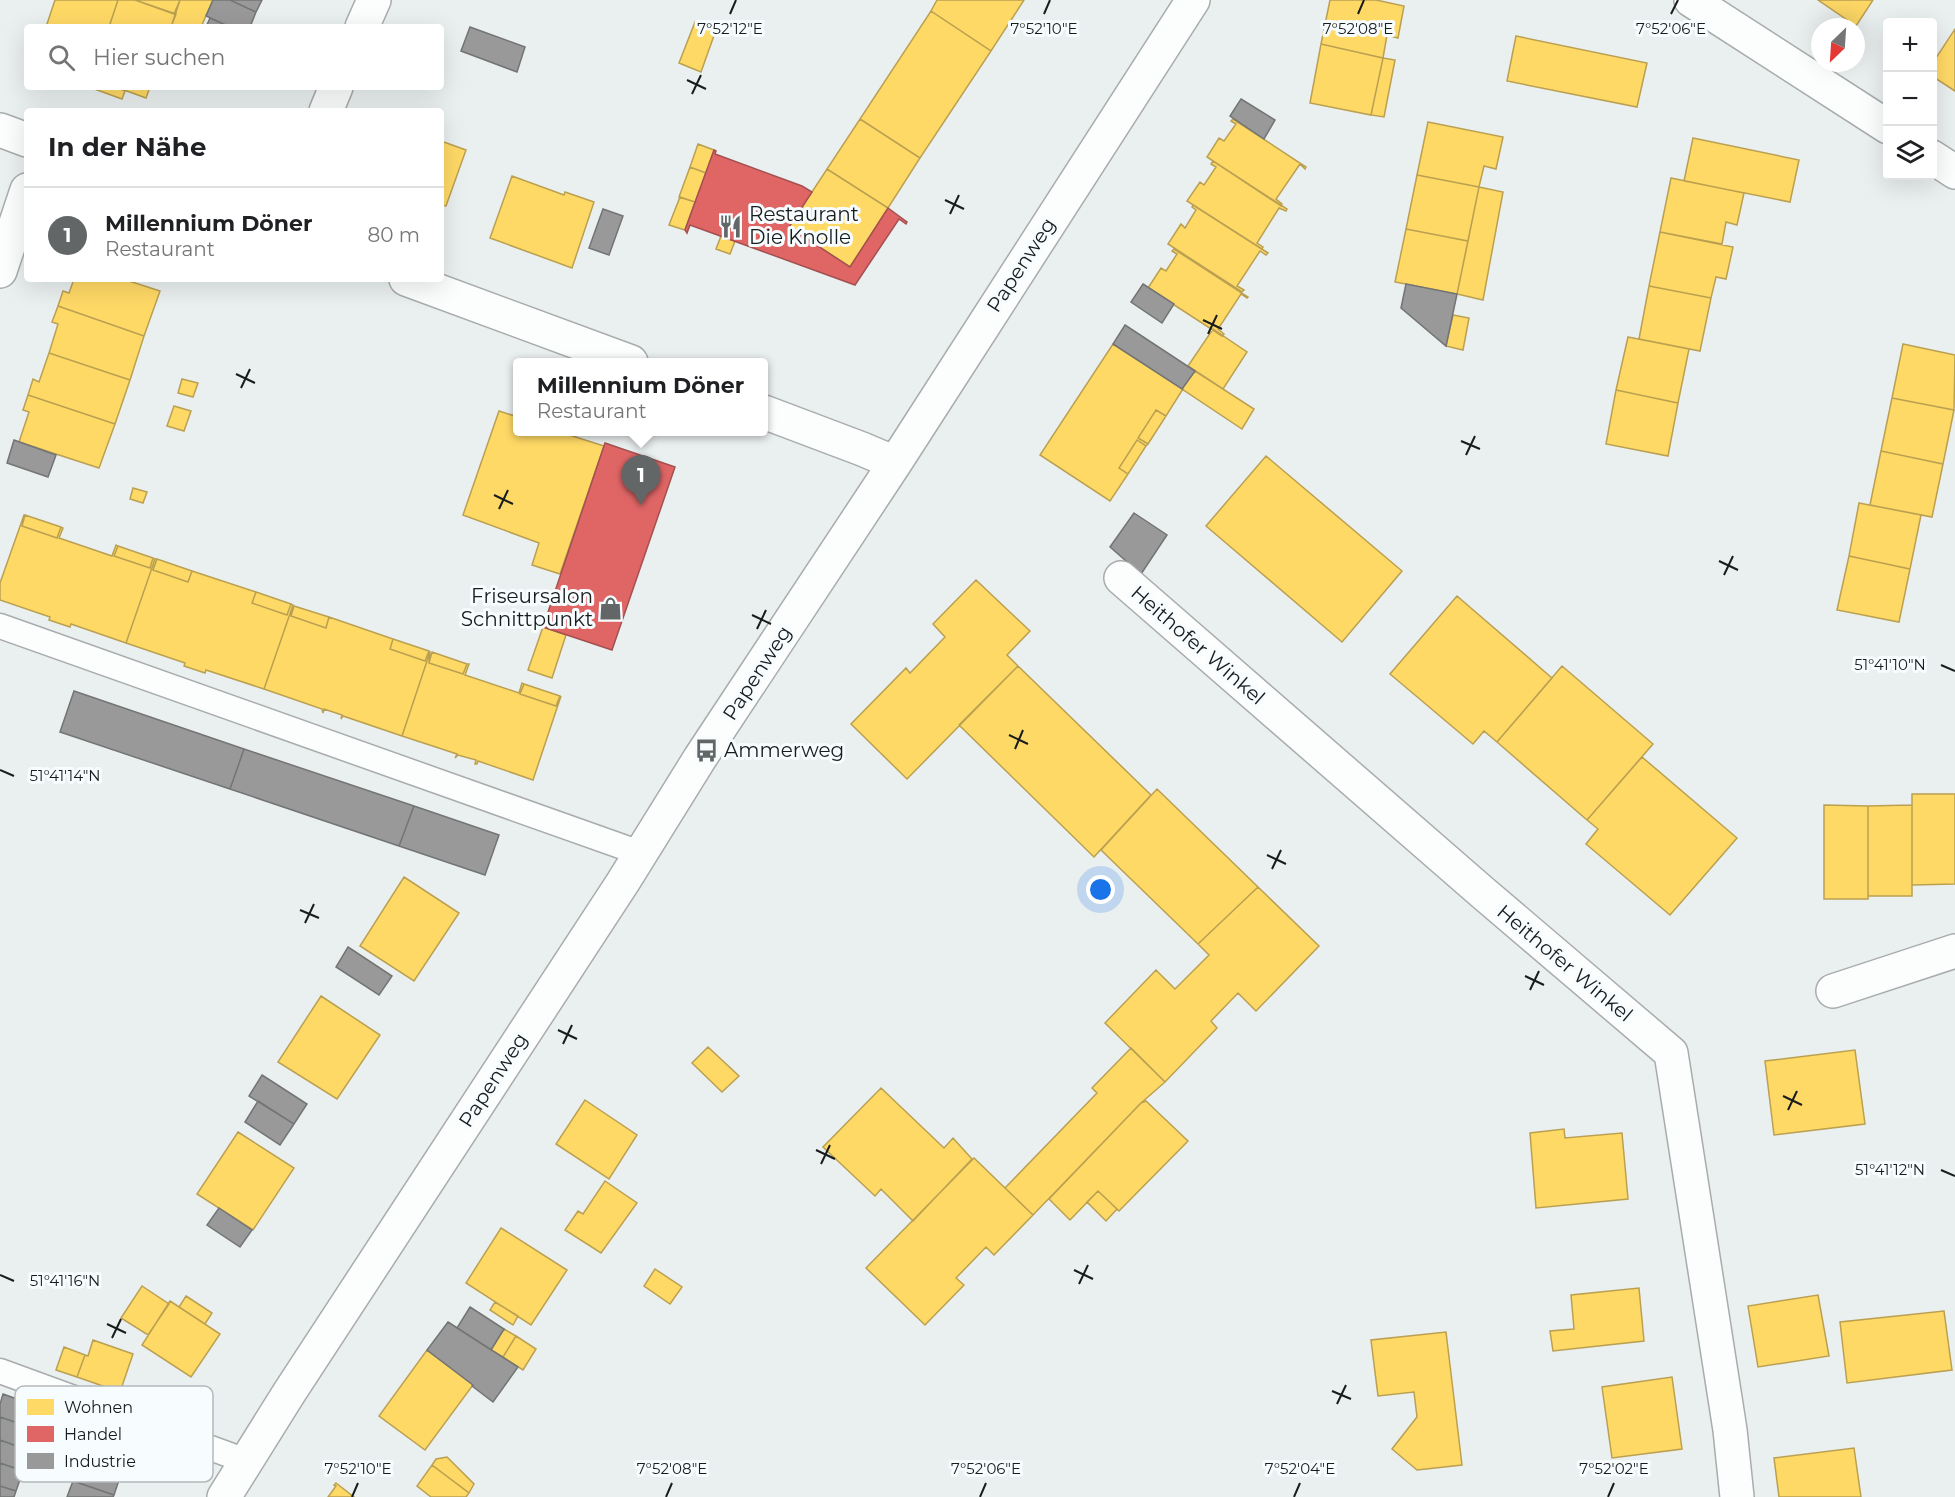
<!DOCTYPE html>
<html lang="de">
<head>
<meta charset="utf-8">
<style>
	body { margin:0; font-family:Montserrat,sans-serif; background:#f2f2f2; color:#202124 }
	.controls { position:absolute; right:18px; top:18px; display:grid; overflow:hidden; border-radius:6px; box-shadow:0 6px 24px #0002 }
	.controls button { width:54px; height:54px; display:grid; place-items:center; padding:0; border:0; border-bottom:2px solid #e0e0e0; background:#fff; color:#202124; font:30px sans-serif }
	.compass { position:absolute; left:1811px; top:18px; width:54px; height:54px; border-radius:50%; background:#fff; box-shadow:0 6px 24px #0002; rotate:205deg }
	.you { position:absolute; left:1101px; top:890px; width:21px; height:21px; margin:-15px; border:4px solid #fff; border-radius:50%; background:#1a73e8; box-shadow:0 0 0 9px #1a73e833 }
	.badge { display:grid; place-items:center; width:39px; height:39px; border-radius:50%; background:#626667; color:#fff; font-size:20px; font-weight:700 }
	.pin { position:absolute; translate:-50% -50px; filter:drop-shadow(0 2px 3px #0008) }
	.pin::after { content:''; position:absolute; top:32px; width:21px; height:18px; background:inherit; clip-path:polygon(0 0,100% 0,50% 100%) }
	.popup { position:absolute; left:513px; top:358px; width:255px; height:78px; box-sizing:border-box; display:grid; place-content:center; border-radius:6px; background:#fff; filter:drop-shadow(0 2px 4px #0005); font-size:20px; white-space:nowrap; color:#757577 }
	.popup b { font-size:22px; color:#202124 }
	.popup::after { content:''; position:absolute; left:50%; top:100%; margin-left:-12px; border:12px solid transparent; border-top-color:#fff }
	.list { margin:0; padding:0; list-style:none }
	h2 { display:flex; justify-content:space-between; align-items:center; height:78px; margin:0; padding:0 24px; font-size:26px }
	h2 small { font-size:20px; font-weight:400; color:#757577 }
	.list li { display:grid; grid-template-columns:39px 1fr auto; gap:18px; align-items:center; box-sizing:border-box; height:96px; padding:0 24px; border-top:2px solid #e0e0e0 }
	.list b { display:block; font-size:22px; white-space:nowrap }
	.list p { margin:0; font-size:20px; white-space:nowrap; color:#757577 }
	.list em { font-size:20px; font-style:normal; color:#757577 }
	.icon { flex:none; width:33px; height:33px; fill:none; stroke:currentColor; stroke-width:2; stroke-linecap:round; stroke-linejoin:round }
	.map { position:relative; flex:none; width:1955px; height:1497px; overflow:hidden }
	.search { position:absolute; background:#fff; box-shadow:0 6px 24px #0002; left:24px; top:24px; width:420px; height:66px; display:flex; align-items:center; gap:15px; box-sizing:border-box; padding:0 21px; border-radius:6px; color:#757577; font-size:22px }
	.panel { position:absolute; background:#fff; box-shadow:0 6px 24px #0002; left:24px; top:108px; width:420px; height:174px; border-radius:6px }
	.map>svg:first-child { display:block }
	.homes { fill:#ffd966; stroke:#baa050; stroke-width:1.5 }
	.shops { fill:#e06666; stroke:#a45050; stroke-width:1.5 }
	.industry { fill:#999; stroke:#737474; stroke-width:1.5 }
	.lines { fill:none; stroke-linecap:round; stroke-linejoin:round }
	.service-casing { stroke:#a8acad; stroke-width:27 }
	.minor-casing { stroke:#a8acad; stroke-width:36 }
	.service { stroke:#fcfdfd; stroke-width:24 }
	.minor { stroke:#fcfdfd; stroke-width:33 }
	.ticks { fill:none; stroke:#191c1d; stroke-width:2 }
	.labels { text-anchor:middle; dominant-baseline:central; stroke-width:6; stroke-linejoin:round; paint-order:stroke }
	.poi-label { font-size:20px; fill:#191c1d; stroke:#f7fcfe; text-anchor:start }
	.street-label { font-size:20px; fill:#191c1d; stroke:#f7fcfe }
	.key { fill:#f7fcfe; stroke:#b4b9ba; stroke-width:1.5 }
	.key-label { font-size:16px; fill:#191c1d }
	.ticks-label { font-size:15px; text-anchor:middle; fill:#191c1d; stroke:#f7fcfe; stroke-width:6; stroke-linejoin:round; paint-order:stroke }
</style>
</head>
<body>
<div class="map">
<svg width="1955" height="1497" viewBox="0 0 1955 1497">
	<rect width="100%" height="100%" fill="#eaeff0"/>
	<path class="homes" d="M55,0H118L109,27H46Z
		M118,0H135L176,14L171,27H109Z
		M135,0H180L174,14Z
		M180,0H213L201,27H171Z
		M937,0H1024L991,51L931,11Z
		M1330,0H1376L1404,6L1398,38L1387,35L1383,58L1321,44Z
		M1818,0H1873L1856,26Z
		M931,11L991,51L920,158L860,119Z
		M695,22L716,30L701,72L679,63Z
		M1955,29V91L1932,76V64Z
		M1516,36L1647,63L1637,107L1507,81Z
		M1321,44L1383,58L1371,115L1310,103Z
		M1383,58L1395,60L1384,117L1371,115Z
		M89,87H116L125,91L122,99Z
		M116,87H150L146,98Z
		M860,119L920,158L888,208L827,169Z
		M1233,119L1306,167L1305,169L1300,164L1276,199L1282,204L1281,206L1207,157L1219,138L1224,141L1236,124L1231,121Z
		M1428,122L1503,137L1496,169L1484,166L1479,187L1417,175Z
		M1693,138L1799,160L1790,202L1684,181Z
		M441,141L466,150L446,206L441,205Z
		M698,144L714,150L706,173L690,167Z
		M1213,161L1287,209L1286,211L1279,208L1257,243L1263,247L1262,249L1187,201L1200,182L1204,185L1216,167L1211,164Z
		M690,167L706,173L695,202L679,197Z
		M827,169L888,208L850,267L789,227Z
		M1417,175L1479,187L1468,241L1406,229Z
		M512,176L564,195L565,192L594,202L572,268L490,238Z
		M1671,178L1744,193L1737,225L1726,222L1722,244L1660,232Z
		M1479,187L1503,192L1483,300L1457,294Z
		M680,197L695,202L685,230L669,225Z
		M1193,205L1268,253L1266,255L1260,251L1237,286L1244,290L1242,292L1168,244L1181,224L1185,228L1196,210L1192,207Z
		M1406,229L1468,241L1457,294L1395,282Z
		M1660,232L1733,247L1726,279L1716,277L1711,298L1649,286Z
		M721,236L735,241L730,254L716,249Z
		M1174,249L1248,297L1247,298L1241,294L1218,329L1224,334L1222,336L1148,288L1161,268L1166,271L1177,254L1172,251Z
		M74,279H123L160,291L144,336L58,306L63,291L69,293Z
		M1649,286L1711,298L1700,351L1639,339Z
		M58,306L144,336L130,380L49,353L58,324L52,322Z
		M1453,315L1469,318L1463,350L1446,346Z
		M1213,329L1247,352L1223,389L1188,366Z
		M1628,337L1689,349L1678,403L1616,390Z
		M1113,344L1183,389L1166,416L1156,410L1138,438L1148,444L1146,446L1137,440L1119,468L1128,474L1110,501L1040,455Z
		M1903,344L1955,355L1954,410L1892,398Z
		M49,353L130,380L115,424L28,395L33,379L39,382Z
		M1195,371L1254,409L1242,429L1182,389Z
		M182,379L198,383L193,397L178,393Z
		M1616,390L1678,403L1668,456L1606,444Z
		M28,395L115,424L99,468L19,442L29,412L23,410Z
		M1892,398L1954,410L1943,464L1881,451Z
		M174,406L191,411L184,431L167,426Z
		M1156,410L1166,416L1148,444L1138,438Z
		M499,411L518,417V432H560L604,446L560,574L532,565L539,543L463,515Z
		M1137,440L1146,446L1128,474L1119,468Z
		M1881,451L1943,464L1932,517L1870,505Z
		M1266,456L1402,571L1342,642L1206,526Z
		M133,488L147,492L143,503L130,499Z
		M1859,503L1921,515L1910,569L1849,556Z
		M24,515H25L22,526L57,538L61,527L63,528L59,538L112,556L116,545L118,546L114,556L150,568L153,558L155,559L126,643L71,624L70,627L49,620L50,617L0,600V583Z
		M25,515L61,527L57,538L22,526Z
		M118,546L153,558L150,568L114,556Z
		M1849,556L1910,569L1899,622L1837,610Z
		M155,559H157L153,570L188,582L192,571L256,592L252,603L287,615L291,604L293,605L264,689L206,670L205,673L184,666L185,663L126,643Z
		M157,559L192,571L188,582L153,570Z
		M976,580L1030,631L1007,655L1018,666L907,779L851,724L906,668L910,673L945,637L933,624Z
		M256,592L291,604L287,615L252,603Z
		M1457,596L1552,678L1497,742L1484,731L1473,744L1390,674Z
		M293,605L291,616L326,628L329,617L393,639L390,649L425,661L429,651L430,652L402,736L343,716L341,719L342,715L324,709L323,713L322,709L264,689Z
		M294,606L329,617L326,628L291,616Z
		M543,627L566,635L552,678L528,670Z
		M393,639L429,651L425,661L390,649Z
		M430,652L429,663L463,674L467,664H469L465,675L519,693L522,683L524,684L520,694L556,706L561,696L533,780L478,761L477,764H475L476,760L458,755L455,758L457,754L402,736Z
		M432,652L467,664L463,674L429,663Z
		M1018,666L1151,795L1094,857L959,725Z
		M1562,666L1653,744L1587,820L1497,742Z
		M524,684L560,696L556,706L520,694Z
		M1642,757L1737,838L1670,915L1586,844L1598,829L1587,820Z
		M1157,789L1258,887L1198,944L1101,850Z
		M1912,794H1955V884L1912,885Z
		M1824,805L1868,806V899H1824Z
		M1912,805V896H1868V806Z
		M404,877L459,913L414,981L360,946Z
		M1258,887L1319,946L1256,1011L1238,993L1211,1021L1217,1028L1165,1082L1105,1023L1156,970L1175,989L1209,955L1198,944Z
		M321,996L380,1035L337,1099L278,1062Z
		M708,1047L739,1076L722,1092L692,1063Z
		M1131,1048L1165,1082L1141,1103L1033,1215L1005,1188L1097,1093L1092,1088Z
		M1855,1050L1865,1124L1774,1135L1765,1061Z
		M881,1088L944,1148L953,1138L972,1159L913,1221L881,1189L875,1196L823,1147Z
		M585,1100L637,1135L609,1179L556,1144Z
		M1146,1101L1188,1141L1119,1211L1098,1191L1070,1220L1049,1199L1141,1103Z
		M1564,1129L1565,1138L1622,1133L1628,1199L1536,1208L1530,1133Z
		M238,1132L294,1168L253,1230L197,1194Z
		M974,1158L1033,1215L994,1255L986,1247L956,1278L964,1285L925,1325L866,1268Z
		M605,1181L637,1203L601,1253L565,1230L578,1211L583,1214Z
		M1098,1191L1117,1209L1106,1221L1087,1202Z
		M501,1228L567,1270L531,1325L466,1283Z
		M655,1269L682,1287L670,1304L644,1286Z
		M142,1286L169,1304L148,1335L121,1318Z
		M1639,1288L1644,1341L1553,1351L1550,1331L1574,1329L1571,1295Z
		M1818,1295L1829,1356L1758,1367L1748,1306Z
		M186,1296L212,1313L205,1324L179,1307Z
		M170,1301L220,1334L191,1377L142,1345Z
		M495,1302L518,1316L513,1325L490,1310Z
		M1944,1311L1952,1370L1847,1383L1840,1322Z
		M504,1329L516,1336L503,1357L491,1350Z
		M1446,1332L1462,1465L1417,1470L1392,1449L1417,1417L1414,1392L1378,1396L1371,1340Z
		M516,1336L536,1349L523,1370L503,1357Z
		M93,1340L133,1354L120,1392L77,1377L85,1355L88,1356Z
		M64,1347L85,1355L77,1377L56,1370Z
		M427,1350L473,1385L425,1450L379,1416Z
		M1672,1377L1682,1449L1612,1458L1602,1387Z
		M1854,1448L1861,1497H1779L1774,1458Z
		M447,1457L474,1484L469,1493L432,1465L436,1459Z
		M432,1465L469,1493L466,1497H431L417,1486Z
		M336,1483L354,1497H328L336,1486L334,1485Z"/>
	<path class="shops" d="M714,150L716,151L715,154L802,186L812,192L789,227L850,267L888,208L907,222L906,224L899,219L855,285L690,225L687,233L685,230Z
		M605,443L675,467L612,650L543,627Z"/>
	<path class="industry" d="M213,0H230L256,12L250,27H230L206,16Z
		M230,0H262L256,12Z
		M210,18L230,27H206Z
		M470,27L525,47L517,72L461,51Z
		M1241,99L1275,120L1264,139L1230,116Z
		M603,209L623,216L609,255L589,248Z
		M1143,284L1174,304L1162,323L1131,302Z
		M1406,284L1457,294L1446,346L1401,308Z
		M1125,325L1195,371L1182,389L1113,344Z
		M14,440L56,455L48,477L7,463Z
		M1134,513L1167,535L1141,574L1110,547Z
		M74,691L244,749L230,789L60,732Z
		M244,749L414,806L399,846L230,789Z
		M414,806L499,835L485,875L399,846Z
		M348,947L392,976L379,995L336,967Z
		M262,1075L307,1104L294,1124L249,1096Z
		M258,1101L294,1124L280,1145L245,1122Z
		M219,1208L252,1230L240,1247L207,1225Z
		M470,1307L504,1329L491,1350L457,1328Z
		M448,1322L518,1367L493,1402L472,1386L473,1385L427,1350Z
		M3,1394L45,1409L38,1430L0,1417V1404Z
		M0,1417L38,1430L30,1451L0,1440Z
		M0,1440L30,1451L23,1471L0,1463Z
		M80,1460L121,1474L114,1495L73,1481Z
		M0,1463L23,1471L16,1491L0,1486Z
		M73,1481L114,1495L113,1497H67Z
		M0,1486L16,1491L14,1497H0Z"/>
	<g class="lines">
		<defs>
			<path id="service" d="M0,626L640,853
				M0,1371L246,1461"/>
			<path id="minor" d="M1691,0L1888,127
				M362,27L374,0
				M326,111L336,87
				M0,130L27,140
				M1932,157L1955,172
				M0,271L27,190
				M406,279L631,362
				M764,412L862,449L895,463
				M1121,578L1482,892L1671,1053L1730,1430L1737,1497
				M1833,991L1955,951
				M224,1497L289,1393L623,882L700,758L895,463L1193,0"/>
		</defs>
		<use href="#service" class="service-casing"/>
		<use href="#minor" class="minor-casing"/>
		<use href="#service" class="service"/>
		<use href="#minor" class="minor"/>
	</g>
	<path class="ticks" d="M730,14L736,0M1044,14L1050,0M1358,14L1364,0M1671,14L1678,0M687,80L706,89M692,94L701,75M945,200L964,209M950,214L959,195M1203,320L1222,329M1208,334L1217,315M236,374L255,383M241,388L250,369M1461,441L1480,449M1466,455L1475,436M494,495L513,504M499,509L508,490M1719,561L1738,570M1724,575L1733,556M752,615L771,624M757,629L766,610M1941,665L1955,671M1009,735L1028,744M1015,749L1023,730M0,770L14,776M1267,855L1286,864M1272,869L1281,850M300,910L319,918M305,923L314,904M1525,976L1544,985M1530,990L1539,971M558,1030L577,1039M563,1044L572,1025M1783,1096L1802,1105M1788,1110L1797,1091M816,1150L835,1159M821,1164L830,1145M1941,1170L1955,1176M1074,1270L1093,1279M0,1275L14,1281M1079,1284L1088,1265M107,1324L126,1333M112,1338L121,1319M1332,1391L1351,1399M1337,1404L1346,1385M352,1497L358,1483M666,1497L672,1483M980,1497L986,1483M1294,1497L1300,1483M1608,1497L1614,1483"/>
	<defs>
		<symbol id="restaurant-bare" viewBox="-9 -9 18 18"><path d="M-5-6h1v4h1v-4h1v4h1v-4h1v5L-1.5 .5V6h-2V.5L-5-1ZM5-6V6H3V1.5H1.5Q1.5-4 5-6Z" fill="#626667" stroke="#f7fcfe" stroke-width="2.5" paint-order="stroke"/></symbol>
		<symbol id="shop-bare" viewBox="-9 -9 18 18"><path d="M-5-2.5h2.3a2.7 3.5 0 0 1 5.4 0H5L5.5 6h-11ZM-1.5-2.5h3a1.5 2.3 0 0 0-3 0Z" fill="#626667" stroke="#f7fcfe" stroke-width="2.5" paint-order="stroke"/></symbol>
		<symbol id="bus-bare" viewBox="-9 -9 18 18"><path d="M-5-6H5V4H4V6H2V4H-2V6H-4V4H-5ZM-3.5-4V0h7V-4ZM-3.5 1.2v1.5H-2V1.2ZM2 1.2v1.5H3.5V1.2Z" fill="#626667" stroke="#f7fcfe" stroke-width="2.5" paint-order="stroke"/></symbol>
	</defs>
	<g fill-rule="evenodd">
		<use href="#restaurant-bare" x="714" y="210" width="33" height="33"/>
		<use href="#shop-bare" x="594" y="592" width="33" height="33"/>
		<use href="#bus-bare" x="690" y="734" width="33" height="33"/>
	</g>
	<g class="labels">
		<g class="poi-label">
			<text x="749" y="214">Restaurant<tspan x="749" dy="23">Die Knolle</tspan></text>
			<text x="593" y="596" text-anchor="end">Friseursalon<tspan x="593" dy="23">Schnittpunkt</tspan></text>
			<text x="724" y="750">Ammerweg</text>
		</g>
		<g class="street-label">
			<text transform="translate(1021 265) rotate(-57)">Papenweg</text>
			<text transform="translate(1198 645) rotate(41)">Heithofer Winkel</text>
			<text transform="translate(757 673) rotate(-57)">Papenweg</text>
			<text transform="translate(1565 963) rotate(40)">Heithofer Winkel</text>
			<text transform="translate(493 1080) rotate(-57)">Papenweg</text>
		</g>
	</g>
	<rect x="15" y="1386" width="198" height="96" rx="9" class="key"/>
	<rect x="27" y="1399" width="27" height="16" fill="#ffd966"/>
	<rect x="27" y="1426" width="27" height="16" fill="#e06666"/>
	<rect x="27" y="1453" width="27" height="16" fill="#999"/>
	<g class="key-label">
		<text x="64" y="1413">Wohnen</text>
		<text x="64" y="1440">Handel</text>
		<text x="64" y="1467">Industrie</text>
	</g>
	<g class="ticks-label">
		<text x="730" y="34">7°52'12"E</text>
		<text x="1044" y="34">7°52'10"E</text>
		<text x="1358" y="34">7°52'08"E</text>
		<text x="1671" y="34">7°52'06"E</text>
		<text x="1890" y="670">51°41'10"N</text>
		<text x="65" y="781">51°41'14"N</text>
		<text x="1890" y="1175">51°41'12"N</text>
		<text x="65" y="1286">51°41'16"N</text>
		<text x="358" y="1474">7°52'10"E</text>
		<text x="672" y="1474">7°52'08"E</text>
		<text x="986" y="1474">7°52'06"E</text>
		<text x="1300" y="1474">7°52'04"E</text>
		<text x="1614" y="1474">7°52'02"E</text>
	</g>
</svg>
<div class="controls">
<button>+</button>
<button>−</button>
<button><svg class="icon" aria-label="layers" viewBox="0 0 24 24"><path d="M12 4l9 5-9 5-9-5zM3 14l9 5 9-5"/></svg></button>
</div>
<svg class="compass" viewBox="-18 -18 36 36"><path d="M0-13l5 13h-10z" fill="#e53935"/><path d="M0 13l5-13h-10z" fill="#757577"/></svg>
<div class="you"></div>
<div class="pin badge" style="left:641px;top:505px">1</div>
<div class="popup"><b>Millennium Döner</b>Restaurant</div>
<div class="search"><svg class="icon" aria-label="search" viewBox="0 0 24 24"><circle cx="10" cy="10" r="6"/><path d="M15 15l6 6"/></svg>Hier suchen</div>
<section class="panel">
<h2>In der Nähe<small></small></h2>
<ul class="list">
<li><span class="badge">1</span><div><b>Millennium Döner</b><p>Restaurant</p></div><em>80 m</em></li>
</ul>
</section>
</div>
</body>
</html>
